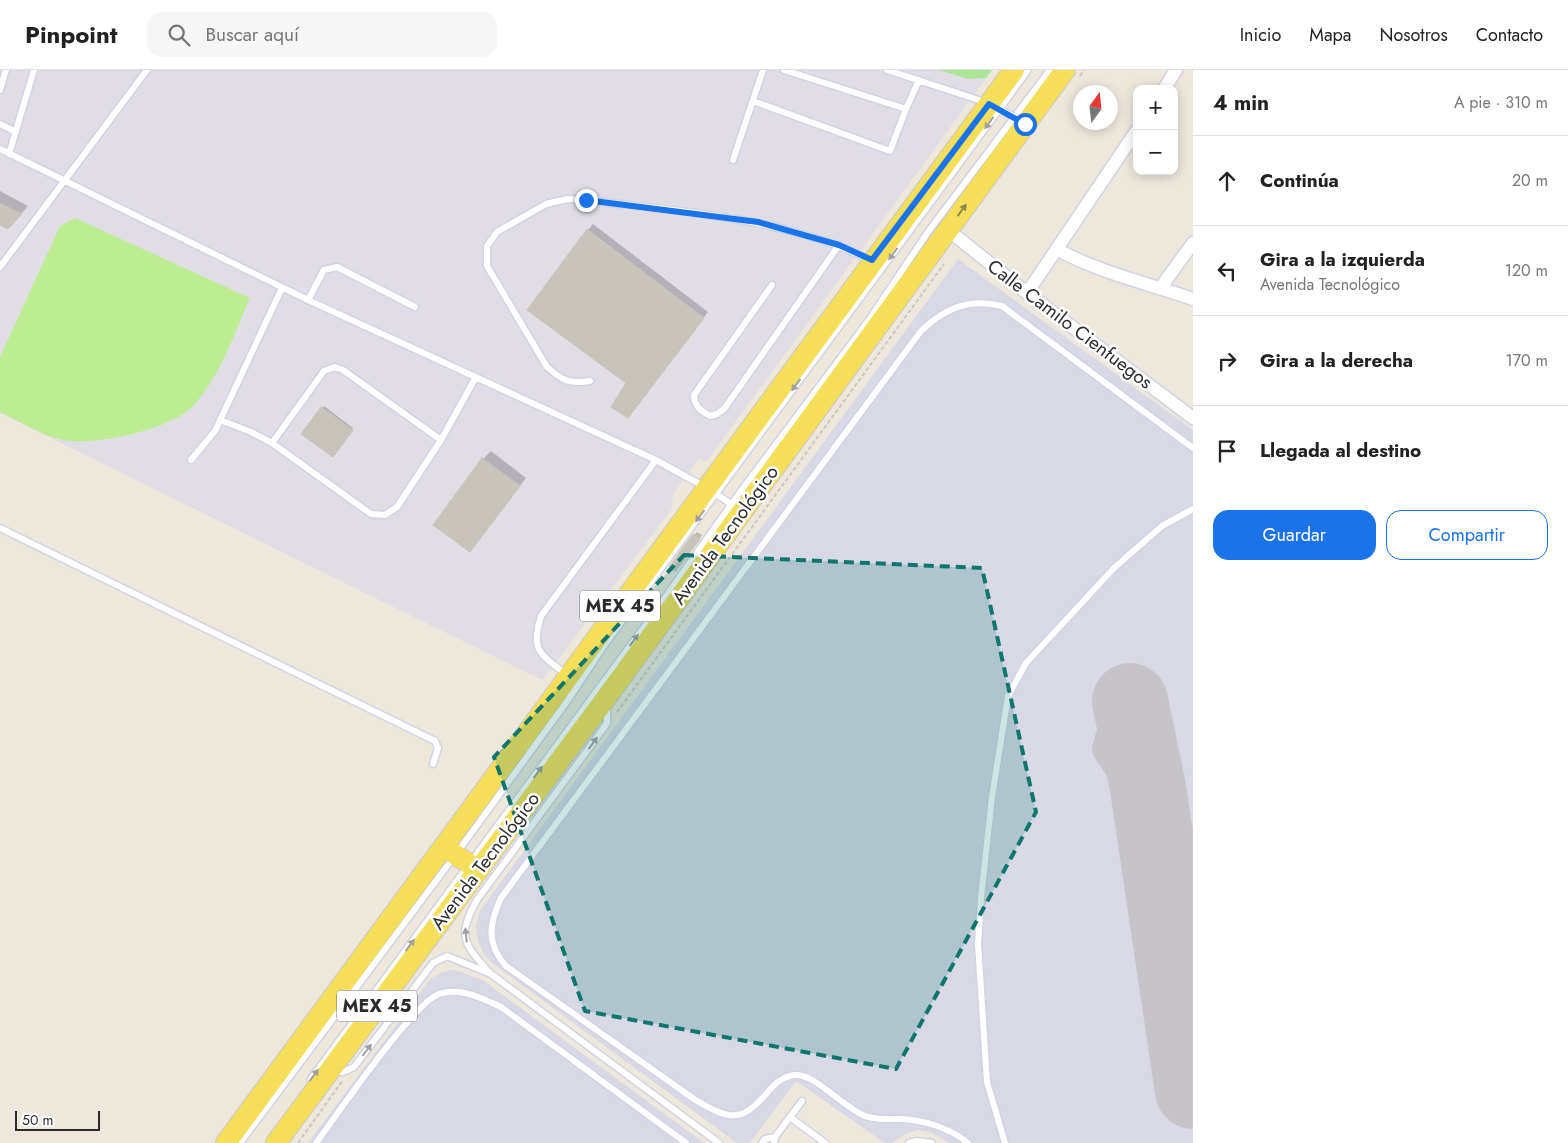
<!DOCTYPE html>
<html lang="es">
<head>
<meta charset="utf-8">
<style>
	body { margin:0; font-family:Jost,sans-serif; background:#f6f6f6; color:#222 }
	.controls { position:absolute; right:15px; top:15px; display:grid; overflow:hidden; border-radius:10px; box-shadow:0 2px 12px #0003 }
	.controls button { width:45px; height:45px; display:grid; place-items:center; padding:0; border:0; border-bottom:1px solid #e0e0e0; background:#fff; color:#222; font:25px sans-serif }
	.compass { position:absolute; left:1073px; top:15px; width:45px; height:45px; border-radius:50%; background:#fff; box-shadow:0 2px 12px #0003; rotate:15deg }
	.scale { position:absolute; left:15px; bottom:12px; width:85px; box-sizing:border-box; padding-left:5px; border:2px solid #2b2b2b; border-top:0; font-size:14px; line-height:18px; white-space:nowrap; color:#2b2b2b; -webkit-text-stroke:4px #fff; paint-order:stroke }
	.stop { position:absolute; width:15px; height:15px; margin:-11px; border:4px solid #1a73e8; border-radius:50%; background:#fff }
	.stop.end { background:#1a73e8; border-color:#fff; box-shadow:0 1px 5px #0008 }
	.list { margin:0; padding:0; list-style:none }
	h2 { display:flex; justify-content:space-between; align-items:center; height:65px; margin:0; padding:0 20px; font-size:21px }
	h2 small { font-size:16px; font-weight:400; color:#767676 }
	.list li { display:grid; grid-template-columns:32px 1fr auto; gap:15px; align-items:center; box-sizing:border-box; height:90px; padding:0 20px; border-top:1px solid #e0e0e0 }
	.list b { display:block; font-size:19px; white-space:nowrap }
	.list p { margin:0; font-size:16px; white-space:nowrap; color:#767676 }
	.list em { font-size:16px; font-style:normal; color:#767676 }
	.actions { display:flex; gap:10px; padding:15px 20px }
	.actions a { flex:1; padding:11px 0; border:1px solid #1a73e8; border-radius:15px; text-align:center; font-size:18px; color:#1a73e8 }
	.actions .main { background:#1a73e8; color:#fff }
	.icon { flex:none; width:28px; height:28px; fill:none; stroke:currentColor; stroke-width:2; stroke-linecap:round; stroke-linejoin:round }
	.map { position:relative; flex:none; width:1193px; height:1073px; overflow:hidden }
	header { display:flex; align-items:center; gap:30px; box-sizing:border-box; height:70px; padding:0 25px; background:#fff; border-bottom:1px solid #e0e0e0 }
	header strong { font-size:24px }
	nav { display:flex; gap:28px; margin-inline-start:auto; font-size:18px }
	.search { width:350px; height:45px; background:#f6f6f6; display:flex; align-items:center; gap:12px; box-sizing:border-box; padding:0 18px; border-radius:15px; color:#767676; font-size:19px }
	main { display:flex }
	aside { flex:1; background:#fff }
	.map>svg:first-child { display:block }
	.industrial { fill:#e0dde5 }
	.airport { fill:#d8d9e5 }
	.green { fill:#abe597 }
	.pitch { fill:#beec93 }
	.shadow { fill:#0003 }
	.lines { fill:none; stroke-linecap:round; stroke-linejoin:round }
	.taxiway { stroke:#c6c4c8; stroke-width:30 }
	.runway { stroke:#c6c4c8; stroke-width:76 }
	.building { fill:#c8c4bc; stroke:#c8c3b6 }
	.service-casing { stroke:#d1d3e4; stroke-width:9 }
	.minor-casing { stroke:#d1d3e4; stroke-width:15 }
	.primary-casing { stroke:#c8c8c8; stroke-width:22 }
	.path { stroke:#c8c8c8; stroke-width:2; stroke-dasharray:4 2.5; stroke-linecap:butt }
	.service { stroke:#fff; stroke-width:6 }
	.minor { stroke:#fff; stroke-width:12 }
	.primary { stroke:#f4de5a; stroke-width:20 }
	.oneway { fill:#a0a0a0 }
	.oneway2 { fill:#908442 }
	.route { stroke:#1a73e8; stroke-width:6 }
	.marked { fill:#0f766e; fill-opacity:0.2; stroke:#0f766e; stroke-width:4; stroke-dasharray:10 6; stroke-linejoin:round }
	.labels { text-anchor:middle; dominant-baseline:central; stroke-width:5; stroke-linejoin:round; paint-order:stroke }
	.shield { fill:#fff; stroke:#6b6b6b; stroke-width:1 }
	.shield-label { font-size:18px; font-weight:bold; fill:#2b2b2b }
	.street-label { font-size:19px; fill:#2b2b2b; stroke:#fff }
</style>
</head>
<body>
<header>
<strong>Pinpoint</strong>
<div class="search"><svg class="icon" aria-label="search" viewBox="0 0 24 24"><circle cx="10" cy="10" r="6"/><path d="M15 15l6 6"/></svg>Buscar aquí</div>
<nav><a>Inicio</a><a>Mapa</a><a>Nosotros</a><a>Contacto</a></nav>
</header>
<main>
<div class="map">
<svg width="1193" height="1073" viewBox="0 0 1193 1073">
	<rect width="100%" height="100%" fill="#ede7dc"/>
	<path class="industrial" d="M0,0H992L707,391L699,388L673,424L672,439L542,610L0,343Z"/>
	<path class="airport" d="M958,189L1193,360V1073H950L930,1062L918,1060L907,1063L892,1073H885L796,1011L750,1073H737L496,896L484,885L478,871L476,857L479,842Z
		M456,900L484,911L704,1073H308L431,908L445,901Z"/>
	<path class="green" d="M939,0H992L986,8L968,9Z"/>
	<path class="pitch" d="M75,148L250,228C234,264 220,307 193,336C170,360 95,376 63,370C47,368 16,349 0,342V287L60,156Z"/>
	<path class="shadow" d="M0,121L28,136L16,150L0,154Z
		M593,154L708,242L633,341L628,313L588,160Z
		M324,336L353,358L332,386L303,364Z
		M491,381L526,408L470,481L483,389Z
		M697,462L702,465L678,497L694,465Z"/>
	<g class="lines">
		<path class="taxiway" d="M1148,718C1158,692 1177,644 1127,650L1112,661L1107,679L1152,746"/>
		<path class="runway" d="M1130,631L1148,718L1193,1021"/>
	</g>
	<path class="building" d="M0,133L22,144L8,159L0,155Z
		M587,159L704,248L628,348L611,337L626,313L527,240Z
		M321,337L353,360L333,387L301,364Z
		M482,388L520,416L470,482L433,455Z
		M693,464L700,469L675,502L669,497Z"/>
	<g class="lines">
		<defs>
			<path id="service" d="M784,0L906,39L919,10
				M887,0L988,33
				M0,20L6,0
				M753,31L890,81L906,39
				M997,38L1016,48
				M0,54L16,62
				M0,79L308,230L656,390L705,417
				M9,84L34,0
				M733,90L763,0
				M0,197L147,0
				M772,215L694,325C694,336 701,341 710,346L717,344L724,339L839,175
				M308,230L324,200L337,197L415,237
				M590,311C568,314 563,311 547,297L487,196V176L497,162L546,134L567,129L586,130C684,142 781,147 871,190
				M220,350L251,362L272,373L324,301L335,297L343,300L441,370L476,307
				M272,373L371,444L385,445L397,437L441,370
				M191,390L215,361L282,218
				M713,422L734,436
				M0,458L431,669L435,671L438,678L433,694
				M566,604C540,584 530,581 541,546L656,390
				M489,902C463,873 457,866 477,830L603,659L607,653V638
				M334,1002H343L354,997L433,893L447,886L491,904L719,1073
				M311,1009L647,553L741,421L869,250L928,162L1050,0
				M790,1047L825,1073
				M240,1073L456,784L568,630L603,577L1028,0
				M316,1073C337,1045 413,933 439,924C461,917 482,928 501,937L686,1073
				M762,1073L765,1069L775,1067
				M774,1073L775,1067L802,1031
				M909,1073L916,1071L932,1073
				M968,1073C950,1058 924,1050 901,1049C888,1049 874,1050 863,1045C843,1037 814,1003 795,1005C767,1007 760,1049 728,1045C716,1043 704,1035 694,1029L506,896C486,874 489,854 501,828L921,261C945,238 969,228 1002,236L1193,378
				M1005,1073L987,1012L978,874L981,828L992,727L1008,626L1026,593L1114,498L1162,456L1193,439"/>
			<path id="minor" d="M1164,19L1176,0
				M948,160L1027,223L1193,348
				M1058,180C1101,203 1147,213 1193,229
				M1161,217L1193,173
				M1027,223L1137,60"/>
			<path id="primary" d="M444,777L478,800
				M226,1073L1014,0
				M276,1073L606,628L1065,0"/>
		</defs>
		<use href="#service" class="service-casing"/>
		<use href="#minor" class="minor-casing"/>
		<use href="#primary" class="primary-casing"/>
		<path class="path" d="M1080,6L1084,0
			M617,642L944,194
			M298,1073L343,1010"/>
		<use href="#service" class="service"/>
		<use href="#minor" class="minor"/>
		<use href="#primary" class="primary"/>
	</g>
	<defs><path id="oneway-solid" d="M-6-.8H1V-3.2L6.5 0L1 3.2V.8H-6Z" transform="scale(1.25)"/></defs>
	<g class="oneway">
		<use href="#oneway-solid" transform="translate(989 53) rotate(126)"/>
		<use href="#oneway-solid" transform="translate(893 184) rotate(126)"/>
		<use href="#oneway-solid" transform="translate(796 315) rotate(126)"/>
		<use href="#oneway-solid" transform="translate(700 446) rotate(127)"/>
		<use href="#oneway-solid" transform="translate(634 570) rotate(-54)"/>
		<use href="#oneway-solid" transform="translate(593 673) rotate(-54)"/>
		<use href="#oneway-solid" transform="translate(538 702) rotate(-54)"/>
		<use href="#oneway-solid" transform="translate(466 865) rotate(-96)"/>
		<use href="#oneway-solid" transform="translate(410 875) rotate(-54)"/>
		<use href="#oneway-solid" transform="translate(367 980) rotate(-53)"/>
		<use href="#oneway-solid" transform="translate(314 1005) rotate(-54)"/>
	</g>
	<use class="oneway2" href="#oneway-solid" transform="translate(962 140) rotate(-54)"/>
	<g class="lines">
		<path class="route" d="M586,130L758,152L839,175L872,190L989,34L1025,54"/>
	</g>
	<path class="marked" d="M684,485L982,498L1036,742L896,999L585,941L494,687Z"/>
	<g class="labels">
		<g class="shield">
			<rect x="580" y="520.5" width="80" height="31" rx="4"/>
			<rect x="337" y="920.5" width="80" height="31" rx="4"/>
		</g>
		<g class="shield-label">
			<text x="620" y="536">MEX 45</text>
			<text x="377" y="936">MEX 45</text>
		</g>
		<g class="street-label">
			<text transform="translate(1070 254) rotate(37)">Calle Camilo Cienfuegos</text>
			<text transform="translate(725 465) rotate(-54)">Avenida Tecnológico</text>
			<text transform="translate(485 791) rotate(-53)">Avenida Tecnológico</text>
		</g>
	</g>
</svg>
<div class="controls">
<button>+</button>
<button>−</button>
</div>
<svg class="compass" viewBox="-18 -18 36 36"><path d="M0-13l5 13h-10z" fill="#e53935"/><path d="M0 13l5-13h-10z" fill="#767676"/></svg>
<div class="scale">50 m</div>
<div class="stop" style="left:1025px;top:54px"></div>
<div class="stop end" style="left:586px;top:130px"></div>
</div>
<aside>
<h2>4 min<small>A pie · 310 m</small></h2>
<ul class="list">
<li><svg class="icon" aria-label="ahead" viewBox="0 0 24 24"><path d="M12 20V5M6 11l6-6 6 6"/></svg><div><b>Continúa</b></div><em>20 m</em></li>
<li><svg class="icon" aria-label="left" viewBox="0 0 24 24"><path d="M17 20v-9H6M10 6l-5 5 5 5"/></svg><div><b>Gira a la izquierda</b><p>Avenida Tecnológico</p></div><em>120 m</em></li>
<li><svg class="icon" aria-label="right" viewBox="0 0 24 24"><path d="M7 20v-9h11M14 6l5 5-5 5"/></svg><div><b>Gira a la derecha</b></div><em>170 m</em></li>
<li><svg class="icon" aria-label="arrive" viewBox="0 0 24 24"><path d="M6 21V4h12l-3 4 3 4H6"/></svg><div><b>Llegada al destino</b></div></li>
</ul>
<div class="actions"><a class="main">Guardar</a><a>Compartir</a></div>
</aside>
</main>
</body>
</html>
